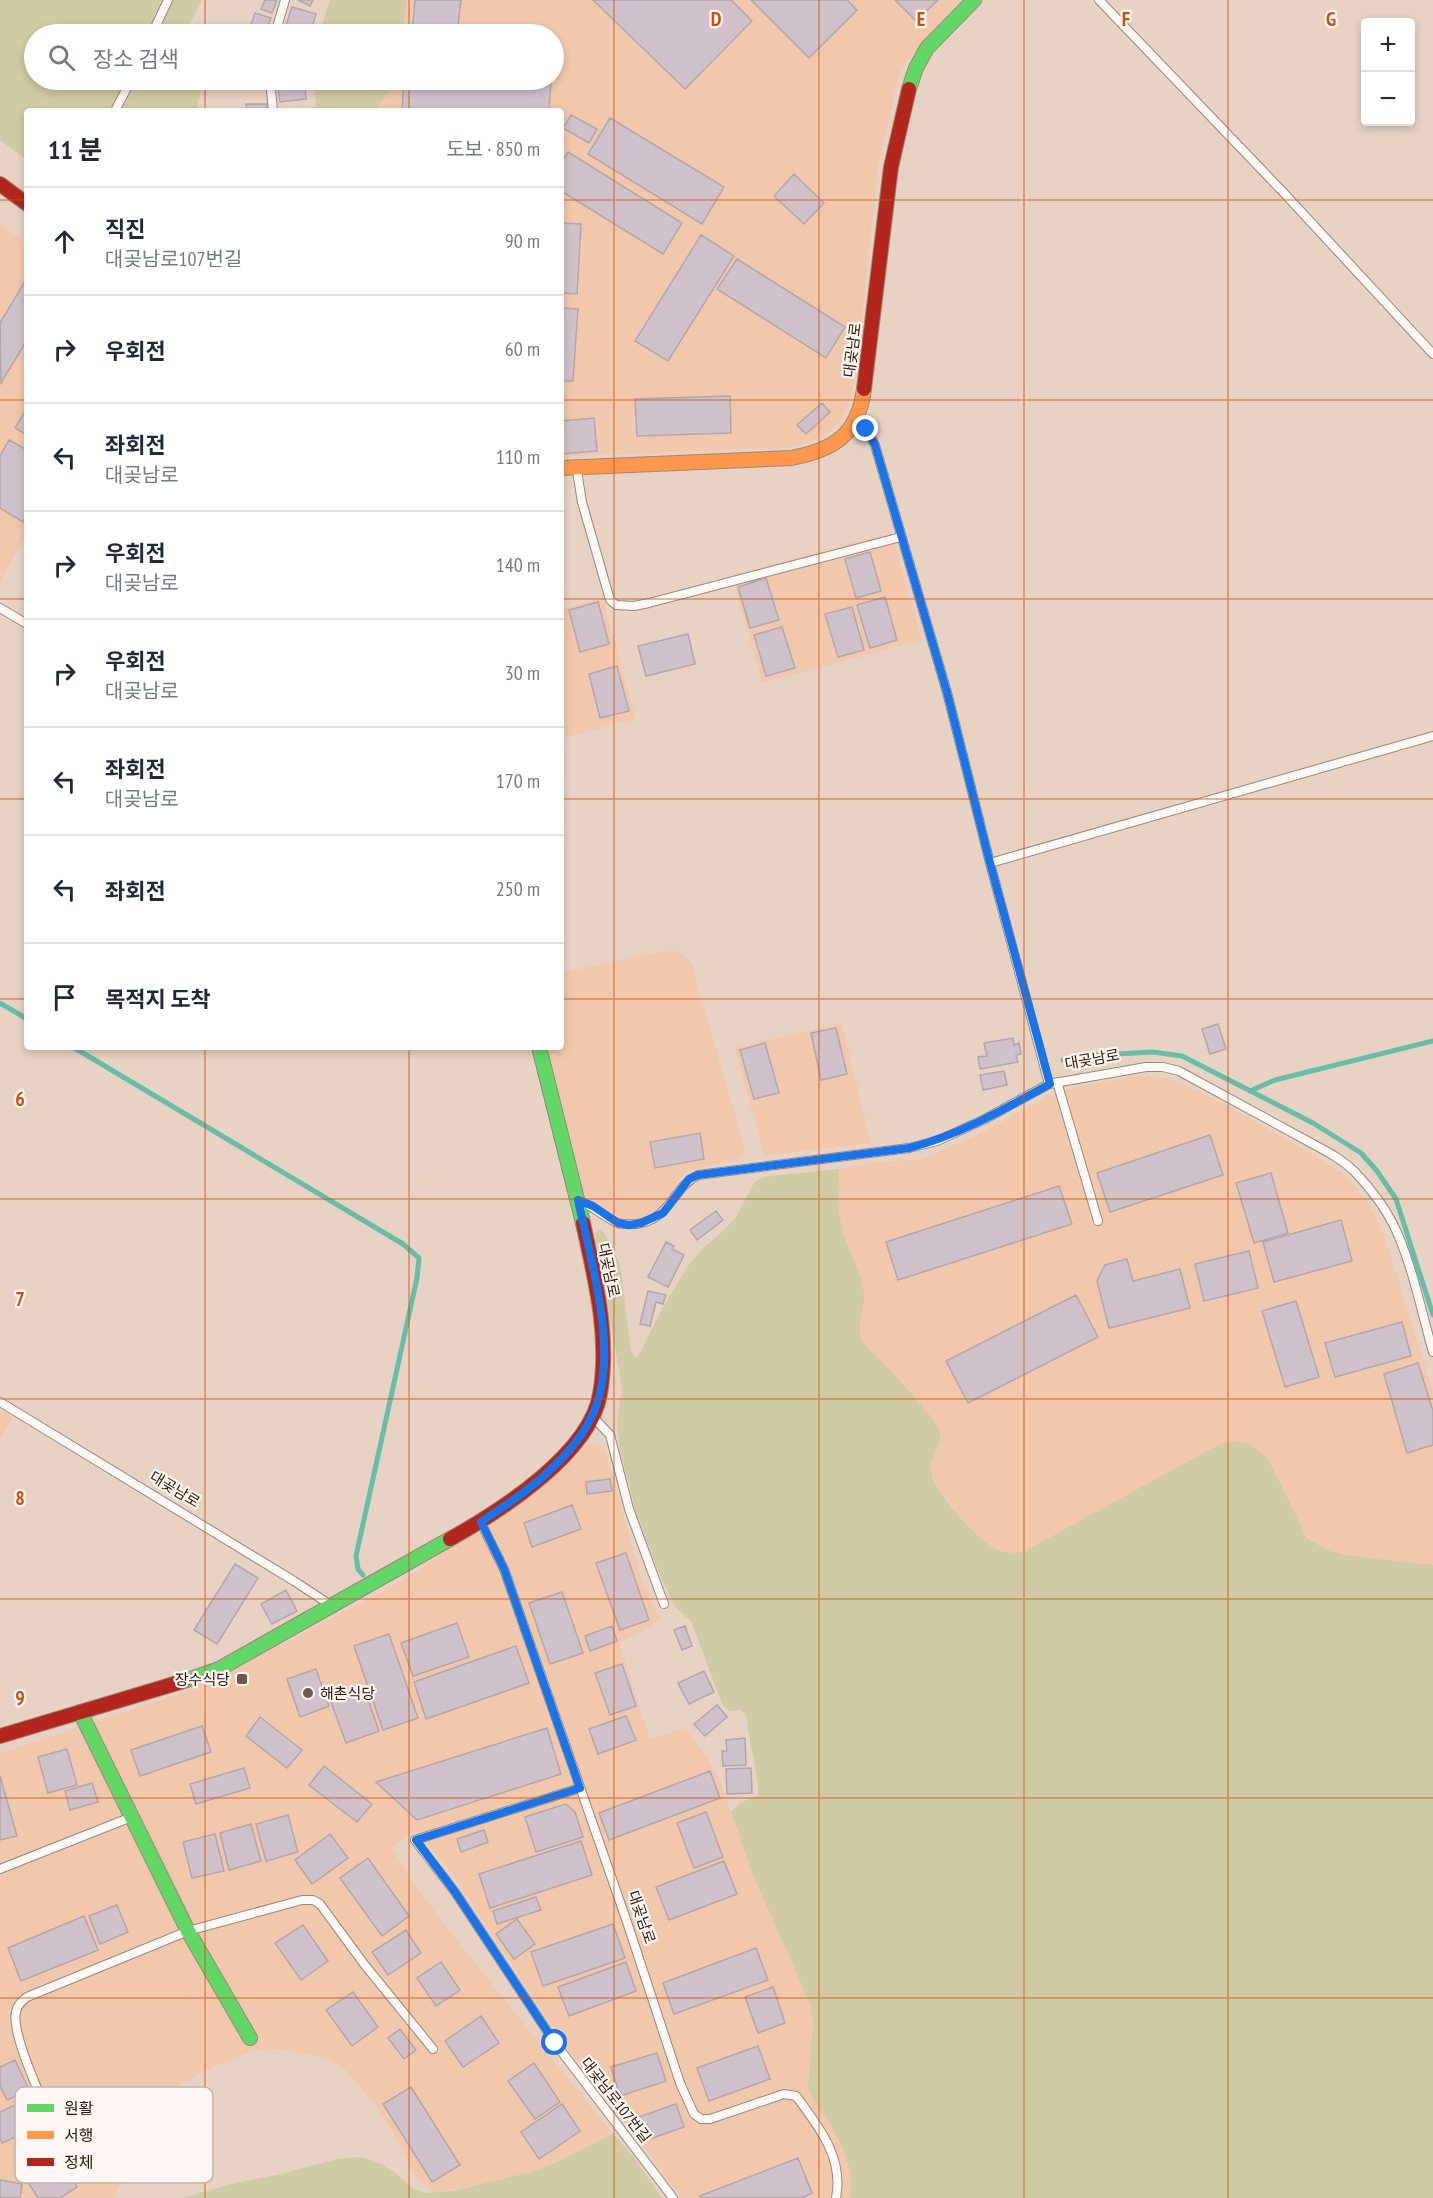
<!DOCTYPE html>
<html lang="ko">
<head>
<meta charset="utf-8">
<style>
	body { margin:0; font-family:"PT Sans Narrow","Noto Sans KR",sans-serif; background:#f6f6f7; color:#1f2937 }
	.controls { position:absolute; right:18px; top:18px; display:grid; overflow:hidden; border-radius:6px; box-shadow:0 3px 9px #0003 }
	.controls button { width:54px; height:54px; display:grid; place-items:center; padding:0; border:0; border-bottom:2px solid #e0e1e3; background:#fff; color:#1f2937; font:30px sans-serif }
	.stop { position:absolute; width:18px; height:18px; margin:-14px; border:4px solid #1a73e8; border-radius:50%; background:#fff }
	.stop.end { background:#1a73e8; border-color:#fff; box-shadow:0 2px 6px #0008 }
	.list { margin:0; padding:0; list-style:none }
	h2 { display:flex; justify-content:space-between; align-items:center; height:78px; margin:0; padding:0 24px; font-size:26px }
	h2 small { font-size:20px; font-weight:400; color:#747a83 }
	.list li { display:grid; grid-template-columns:39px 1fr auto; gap:18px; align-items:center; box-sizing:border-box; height:108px; padding:0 24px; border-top:2px solid #e0e1e3 }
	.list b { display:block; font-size:22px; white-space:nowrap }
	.list p { margin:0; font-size:20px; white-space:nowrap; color:#747a83 }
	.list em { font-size:20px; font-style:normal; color:#747a83 }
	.icon { flex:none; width:33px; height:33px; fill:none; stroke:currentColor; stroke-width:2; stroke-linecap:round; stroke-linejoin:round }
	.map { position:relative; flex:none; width:1433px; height:2198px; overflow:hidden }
	.search { position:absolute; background:#fff; box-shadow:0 3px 9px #0003; left:24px; top:24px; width:540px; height:66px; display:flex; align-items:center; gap:15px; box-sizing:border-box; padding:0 21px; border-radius:33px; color:#747a83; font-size:22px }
	.panel { position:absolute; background:#fff; box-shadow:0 3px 9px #0003; left:24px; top:108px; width:540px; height:942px; border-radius:6px }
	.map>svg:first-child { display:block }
	.built { fill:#f1c8ab }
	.green { fill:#cfcba4 }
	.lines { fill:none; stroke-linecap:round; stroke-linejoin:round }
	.stream { stroke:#68bda6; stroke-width:5 }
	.building { fill:#d0c2cb; stroke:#b3a6ab; stroke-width:1.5 }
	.lane-casing { stroke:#9b8777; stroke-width:10 }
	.fast-casing { stroke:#9b8777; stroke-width:16 }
	.slow-casing { stroke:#9b8777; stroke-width:16 }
	.jam-casing { stroke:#9b8777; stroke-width:16 }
	.lane { stroke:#fbf8f6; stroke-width:8 }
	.fast { stroke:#63d668; stroke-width:14 }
	.slow { stroke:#ff974d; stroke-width:14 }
	.jam { stroke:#b3261e; stroke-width:14 }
	.route { stroke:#1a73e8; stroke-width:8 }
	.grid { fill:none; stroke:#cc4f0b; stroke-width:1.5; stroke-opacity:0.55 }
	.poi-dot { fill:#705948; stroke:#fef7f3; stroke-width:2 }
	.labels { text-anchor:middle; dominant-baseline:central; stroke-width:4.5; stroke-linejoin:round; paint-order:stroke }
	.street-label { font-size:15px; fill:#301806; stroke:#fef7f3 }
	.poi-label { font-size:15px; fill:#301806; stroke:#fef7f3; text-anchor:end }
	.key { fill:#fef7f3; stroke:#c0b4ac; stroke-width:1.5 }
	.key-label { font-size:16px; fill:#301806 }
	.grid-label { font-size:20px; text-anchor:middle; font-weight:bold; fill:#cc4f0b; stroke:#fef7f3; stroke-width:4.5; stroke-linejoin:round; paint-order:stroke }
</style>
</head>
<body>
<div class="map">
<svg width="1433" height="2198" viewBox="0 0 1433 2198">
	<rect width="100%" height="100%" fill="#e7d2c3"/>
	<path class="built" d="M407,0H960L906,62L898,79L878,166L856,372L849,403L841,420L830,431L816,440L793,447L561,457V111H373L387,95L394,80H554V34H402Z
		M0,224L27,243V533L0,581Z
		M891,533L922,640L762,683L732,575Z
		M603,598L636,719L561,738V609Z
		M677,951L686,956L692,965L745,1150L742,1158L686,1171L655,1212L640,1219H623L586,1199L548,1047H561V973L658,952Z
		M842,1023L871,1143L764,1156L735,1048Z
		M1151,1076L1166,1078L1185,1085L1226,1105L1322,1160L1344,1174L1364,1198L1376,1217L1385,1239L1433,1390V1565L1345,1555L1325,1549L1307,1537L1295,1514L1218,1445L1064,1531L1025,1551L1012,1554L996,1550L978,1536L956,1512L935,1483L931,1472V1460L938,1451L940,1440L939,1430L932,1420L898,1379L864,1344L859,1333L864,1293L841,1224L839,1208V1169L879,1162L920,1160L980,1134L1050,1095L1086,1085L1131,1077Z
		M0,1411L12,1418L0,1439Z
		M599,1444L605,1451L640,1575L659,1618L648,1628L619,1643L650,1739L685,1728L706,1756L719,1779L752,1873L810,2004L813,2022L808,2087L812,2098L828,2120L844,2151L851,2174L850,2198H681L648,2152L561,2040L453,1875L416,1830L392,1847L410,1878L447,1928L613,2134L555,2163L527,2173L495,2182L435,2192L416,2178L397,2139L377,2107L344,2068L327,2058L296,2051L273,2049L254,2051L216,2065L195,2076L183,2083L170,2095L113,2198H0V1753L196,1688L310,1630L398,1583L434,1560L587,1445Z"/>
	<path class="green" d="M0,0H163L147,34H34V80H126L110,111H27V160L0,140Z
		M173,0H202L184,34H157Z
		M330,0H407L402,34H319Z
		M136,80H170L199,88L201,92L196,111H121Z
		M314,80H394L387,95L373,111H316Z
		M839,1169C839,1187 837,1206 841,1223C846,1247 860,1269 864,1293C866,1310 854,1327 863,1342C868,1349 876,1356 882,1362C897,1378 929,1410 938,1428C946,1445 929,1456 931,1472C933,1491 980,1543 998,1550C1008,1554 1015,1553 1025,1551L1218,1445L1236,1441L1251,1445L1267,1457L1307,1538L1325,1549L1345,1555L1433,1565V2198H850L851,2174L844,2151L828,2120L812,2098L808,2087L813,2022L810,2004L752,1873L731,1812L741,1802L758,1796V1784L746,1716L741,1710L729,1711L722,1704L691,1621L675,1607L657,1568L636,1513L626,1474L620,1450L617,1424L622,1388L595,1233L598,1230H602L615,1253L620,1265L631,1351L635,1357H638L659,1314L688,1266L702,1249L723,1231L736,1217L754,1183L763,1177Z
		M613,2134L633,2156L662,2198H183L235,2183L282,2174L337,2159L361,2157L382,2164L397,2174L412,2188L424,2193L453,2191L527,2173L555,2163Z"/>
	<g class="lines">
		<path class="stream" d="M0,1003L27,1019
			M73,1047L403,1244L419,1258L417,1278L356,1556L358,1569L363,1575
			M1063,1060L1098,1055L1153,1052L1182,1056L1313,1123L1361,1153L1377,1171L1396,1199L1433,1315
			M1250,1091L1275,1080L1433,1041"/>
	</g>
	<path class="building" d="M265,0H277L272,13L261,9Z
		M298,0H313L310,6Z
		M415,0H461L457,34H412Z
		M593,0H731L752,21L685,89Z
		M751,0H847L857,10L809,58Z
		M895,0H938L916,21Z
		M292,7L316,14L310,34H283Z
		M255,13L271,18L265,34L248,33Z
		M277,80H304L306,99L280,102Z
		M404,80H551L549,111H402Z
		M246,104H267V111H247Z
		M571,115L597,129L589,143L563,128Z
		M610,118L724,187L702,224L588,154Z
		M568,152L682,223L663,254L561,191V163Z
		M794,174L824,203L804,224L774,196Z
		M561,223L581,224L577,294L561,293Z
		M701,235L734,256L668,361L635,341Z
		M737,259L845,327L826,358L717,289Z
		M27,278V340L1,383L0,323Z
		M561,308L578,309L573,381H561Z
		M730,396L731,433L637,436L635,399Z
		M822,403L830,412L806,434L797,425Z
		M27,408V435L15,428Z
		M594,418L597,451L561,454V421Z
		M9,440L27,450V515L23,522L0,508V456Z
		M870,552L881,591L856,598L845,559Z
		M766,578L779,620L750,628L738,587Z
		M885,597L897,640L870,648L857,605Z
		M598,602L609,644L580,652L569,610Z
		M852,607L864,650L838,657L825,614Z
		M782,627L795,668L766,676L754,635Z
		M688,634L695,664L646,676L638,646Z
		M617,666L629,711L600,718L589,674Z
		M1218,1024L1226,1049L1210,1054L1202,1029Z
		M836,1028L847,1074L821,1080L811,1033Z
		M1013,1038L1014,1045L1019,1043L1021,1054L1016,1055L1018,1062L980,1069L978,1057L987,1056L984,1043Z
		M765,1043L779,1093L754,1099L740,1050Z
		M1004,1071L1007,1085L983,1090L980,1075Z
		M700,1133L704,1159L655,1168L650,1142Z
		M1210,1135L1223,1175L1110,1212L1097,1173Z
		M1271,1173L1288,1233L1254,1243L1236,1183Z
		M1059,1186L1072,1224L898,1280L886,1242Z
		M716,1211L723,1220L697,1240L690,1230Z
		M1341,1220L1352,1261L1274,1282L1263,1242Z
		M666,1242L674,1246L672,1249L684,1255L668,1287L648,1277Z
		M1249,1251L1258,1288L1204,1301L1195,1264Z
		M1127,1259L1133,1281L1180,1269L1190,1308L1109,1328L1097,1281L1105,1265Z
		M648,1291L666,1295L663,1304L656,1302L650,1326L640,1324Z
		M1076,1295L1098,1337L968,1403L946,1361Z
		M1296,1301L1319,1377L1285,1387L1262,1311Z
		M1402,1322L1411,1356L1335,1377L1325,1343Z
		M1418,1363L1433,1411V1445L1407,1453L1384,1374Z
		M610,1479L612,1491L587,1494L586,1482Z
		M572,1505L581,1529L532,1547L524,1523Z
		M626,1553L649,1620L620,1630L596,1563Z
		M235,1564L258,1578L217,1644L194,1630Z
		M286,1590L297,1611L272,1624L261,1604Z
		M562,1592L583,1653L550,1664L529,1603Z
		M457,1623L469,1657L413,1676L401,1643Z
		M612,1626L617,1641L590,1651L585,1636Z
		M685,1626L692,1646L682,1650L674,1630Z
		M389,1634L418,1718L383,1730L354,1646Z
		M516,1646L529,1683L426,1719L414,1682Z
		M622,1664L636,1706L610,1715L595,1673Z
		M316,1669L329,1706L300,1717L287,1679Z
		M704,1671L714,1692L689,1704L678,1683Z
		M364,1688L379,1731L346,1743L330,1699Z
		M717,1705L727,1717L705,1736L694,1724Z
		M626,1716L636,1740L598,1754L589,1729Z
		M260,1717L302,1750L287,1768L246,1736Z
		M202,1726L211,1752L140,1776L131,1750Z
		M547,1728L561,1774L417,1820L376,1782Z
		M745,1738L746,1765L723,1766L722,1751H727L726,1740Z
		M67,1749L77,1785L48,1793L38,1757Z
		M324,1766L372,1804L357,1822L309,1785Z
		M244,1768L250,1788L196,1804L190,1784Z
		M751,1768L752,1793L727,1794L726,1769Z
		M710,1771L720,1798L609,1840L599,1813Z
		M0,1776L17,1836L0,1840Z
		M92,1783L98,1802L70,1810L65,1791Z
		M566,1804L575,1812L583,1837L536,1852L525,1817Z
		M706,1812L723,1857L694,1868L677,1823Z
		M288,1815L298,1852L266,1861L256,1824Z
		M251,1824L261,1861L229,1870L220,1833Z
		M484,1830L488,1842L461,1852L457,1839Z
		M215,1834L224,1871L192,1878L183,1842Z
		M330,1834L348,1858L312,1884L295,1860Z
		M581,1841L592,1875L490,1908L479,1874Z
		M368,1858L409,1916L382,1936L340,1878Z
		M724,1861L737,1894L669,1920L656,1887Z
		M536,1897L541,1910L497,1924L493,1911Z
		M117,1905L128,1932L100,1944L89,1916Z
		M84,1916L98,1950L21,1981L8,1948Z
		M517,1919L535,1944L514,1959L496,1934Z
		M613,1924L625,1958L543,1986L531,1952Z
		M303,1925L328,1961L301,1980L275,1943Z
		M406,1930L421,1953L388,1975L372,1952Z
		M756,1948L768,1980L674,2014L663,1983Z
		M441,1962L460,1990L436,2006L417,1978Z
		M626,1962L636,1991L569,2016L558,1987Z
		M773,1987L785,2023L758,2033L745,1997Z
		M353,1992L378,2027L352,2046L326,2010Z
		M481,2016L499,2043L463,2067L445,2041Z
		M400,2029L416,2050L404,2059L388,2038Z
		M758,2046L770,2079L709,2101L697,2068Z
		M657,2053L666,2081L620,2096L611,2067Z
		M15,2060L29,2090L7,2100L0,2086V2067Z
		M534,2063L560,2102L535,2119L508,2081Z
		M411,2087L460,2165L432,2182L383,2104Z
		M26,2100L38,2127L2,2143L0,2138V2112Z
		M562,2104L580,2131L539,2159L521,2132Z
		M676,2104L684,2127L647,2140L639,2117Z
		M798,2158L812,2193L801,2198H701L700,2196Z
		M61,2162L77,2187L60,2198H38L28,2182Z
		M0,2180L22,2184L20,2198H0Z"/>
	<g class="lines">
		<defs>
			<path id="lane" d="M1099,0L1283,192L1433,354
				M152,34L168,0
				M275,34L285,0
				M270,80L273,111
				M115,111L131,80
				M856,423L866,429L875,445L948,696L990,863L1049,1084
				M577,471L582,502L610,600L616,605L634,606L649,603L901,537
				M0,608L27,624
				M990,863L1433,736
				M1057,1082L1098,1221
				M581,1202C595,1207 605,1218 618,1223C624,1225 631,1224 637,1224C671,1219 672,1188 698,1175L909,1148L937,1141L985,1119L1049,1084L1146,1067H1163L1179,1071L1313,1144C1328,1152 1343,1160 1355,1172C1370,1188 1384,1206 1393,1224C1411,1259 1422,1314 1433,1352
				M0,1402L294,1581L329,1604
				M595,1419L610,1435L629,1509L664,1604
				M481,1523L504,1569L627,1922L680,2083L694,2114L701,2119H710L784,2094L796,2096C819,2127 844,2158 836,2198
				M580,1788L415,1840L455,1892L555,2043L673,2198
				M0,1869L129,1818
				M49,2117C40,2094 11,2033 16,2012C17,2005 22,2001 27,1997L188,1931L302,1900H313L320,1904L364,1964L433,2049"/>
			<path id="fast" d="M909,89L916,68L927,48L974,0
				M539,1047L583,1223
				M184,1681L219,1669L450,1539
				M80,1712L188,1931L250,2038"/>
			<path id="slow" d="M561,468L791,458C834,450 858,435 864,389"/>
			<path id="jam" d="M0,184L27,204
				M864,389L891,167L909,89
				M450,1539C500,1511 590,1454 600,1394C610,1336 595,1279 583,1223
				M0,1736L184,1681"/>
		</defs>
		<use href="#lane" class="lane-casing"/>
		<use href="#fast" class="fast-casing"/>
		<use href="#slow" class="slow-casing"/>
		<use href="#jam" class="jam-casing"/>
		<use href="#lane" class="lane"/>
		<use href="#fast" class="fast"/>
		<use href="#slow" class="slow"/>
		<use href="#jam" class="jam"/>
	</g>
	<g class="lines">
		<path class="route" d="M555,2043L455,1892L416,1840L580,1788L504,1569L481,1522C504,1506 530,1490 550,1470C566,1455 583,1436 592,1416C621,1357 591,1262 578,1200L593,1206L618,1223L629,1225L641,1223L663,1213L689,1179L698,1175L909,1148C960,1135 1004,1109 1050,1084L990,863L948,696L875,445L866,429"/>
	</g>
	<path class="grid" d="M205,0V34M409,0V34M614,0V2198M819,0V2198M1024,0V2198M1228,0V2198M205,80V111M409,80V111M0,200H27M561,200H1433M0,400H27M561,400H1433M0,599H27M561,599H1433M0,799H27M561,799H1433M0,999H27M561,999H1433M205,1047V2198M409,1047V2198M0,1199H1433M0,1399H1433M0,1599H1433M0,1798H1433M0,1998H1433"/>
	<g class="poi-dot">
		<rect x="236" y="1673" width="12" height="12" rx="3"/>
		<circle cx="308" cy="1693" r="6"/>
	</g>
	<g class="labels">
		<g class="street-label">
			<text transform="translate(852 350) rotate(-83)">대곶남로</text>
			<text transform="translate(1092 1059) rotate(-10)">대곶남로</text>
			<text transform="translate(609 1270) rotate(78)">대곶남로</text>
			<text transform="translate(175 1489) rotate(31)">대곶남로</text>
			<text transform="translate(642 1917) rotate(71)">대곶남로</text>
			<text transform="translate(616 2100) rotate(52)">대곶남로107번길</text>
		</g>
		<g class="poi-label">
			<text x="230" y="1679">장수식당</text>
			<text x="320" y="1693" text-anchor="start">해촌식당</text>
		</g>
	</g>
	<rect x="15" y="2087" width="198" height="96" rx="9" class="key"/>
	<rect x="27" y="2104" width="27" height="8" fill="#63d668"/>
	<rect x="27" y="2131" width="27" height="8" fill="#ff974d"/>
	<rect x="27" y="2158" width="27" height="8" fill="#b3261e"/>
	<g class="key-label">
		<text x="64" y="2114">원활</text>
		<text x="64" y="2141">서행</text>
		<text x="64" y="2168">정체</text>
	</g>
	<g class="grid-label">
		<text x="716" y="26">D</text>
		<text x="921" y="26">E</text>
		<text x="1126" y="26">F</text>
		<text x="1331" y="26">G</text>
		<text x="20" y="1106">6</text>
		<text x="20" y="1306">7</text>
		<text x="20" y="1505">8</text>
		<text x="20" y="1705">9</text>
	</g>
</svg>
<div class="controls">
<button>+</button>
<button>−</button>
</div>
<div class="stop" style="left:555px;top:2043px"></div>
<div class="stop end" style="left:866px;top:429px"></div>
<div class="search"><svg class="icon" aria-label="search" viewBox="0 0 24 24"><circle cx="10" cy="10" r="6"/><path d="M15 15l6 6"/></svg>장소 검색</div>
<section class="panel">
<h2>11 분<small>도보 · 850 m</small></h2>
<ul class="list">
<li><svg class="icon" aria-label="ahead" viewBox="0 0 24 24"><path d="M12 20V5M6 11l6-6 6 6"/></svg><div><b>직진</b><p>대곶남로107번길</p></div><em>90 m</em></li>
<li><svg class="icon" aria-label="right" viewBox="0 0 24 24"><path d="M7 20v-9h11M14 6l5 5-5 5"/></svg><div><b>우회전</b></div><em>60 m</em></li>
<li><svg class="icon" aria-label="left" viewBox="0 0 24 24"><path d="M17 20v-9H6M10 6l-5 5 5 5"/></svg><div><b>좌회전</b><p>대곶남로</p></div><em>110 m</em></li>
<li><svg class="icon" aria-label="right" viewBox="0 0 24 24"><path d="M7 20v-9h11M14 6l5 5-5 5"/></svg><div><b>우회전</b><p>대곶남로</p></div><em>140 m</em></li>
<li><svg class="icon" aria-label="right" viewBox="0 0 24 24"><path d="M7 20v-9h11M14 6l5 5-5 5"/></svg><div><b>우회전</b><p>대곶남로</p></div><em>30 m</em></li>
<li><svg class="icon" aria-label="left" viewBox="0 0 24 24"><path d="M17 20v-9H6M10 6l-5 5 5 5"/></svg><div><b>좌회전</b><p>대곶남로</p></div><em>170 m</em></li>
<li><svg class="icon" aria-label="left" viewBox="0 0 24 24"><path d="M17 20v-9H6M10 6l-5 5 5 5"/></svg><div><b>좌회전</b></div><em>250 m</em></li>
<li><svg class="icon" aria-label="arrive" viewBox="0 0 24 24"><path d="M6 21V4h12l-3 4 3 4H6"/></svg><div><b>목적지 도착</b></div></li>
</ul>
</section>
</div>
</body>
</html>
